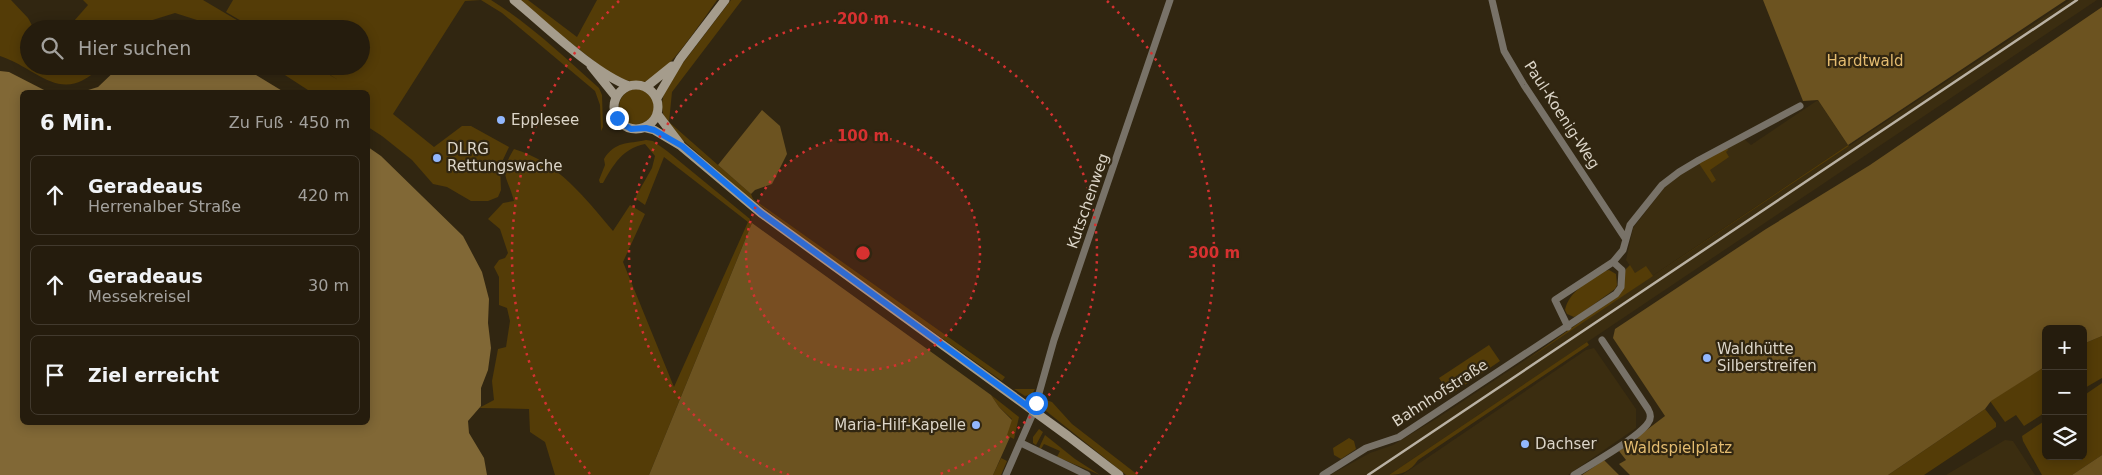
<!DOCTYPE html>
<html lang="de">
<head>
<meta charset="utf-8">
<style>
	body { margin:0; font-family:"DejaVu Sans",sans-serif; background:#31291b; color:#f1f3f6 }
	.controls { position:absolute; right:15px; bottom:15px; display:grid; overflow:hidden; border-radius:8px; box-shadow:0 2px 12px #0003 }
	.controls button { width:45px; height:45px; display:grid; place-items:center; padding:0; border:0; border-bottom:1px solid #423a2e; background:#251c0d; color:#f1f3f6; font:25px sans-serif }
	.stop { position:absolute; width:15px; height:15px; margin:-11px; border:4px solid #1a73e8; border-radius:50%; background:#fff }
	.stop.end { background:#1a73e8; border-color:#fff; box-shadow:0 1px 5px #0008 }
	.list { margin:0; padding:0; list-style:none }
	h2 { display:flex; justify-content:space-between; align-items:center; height:65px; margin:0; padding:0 20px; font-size:21px }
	h2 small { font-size:16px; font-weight:400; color:#a3a19d }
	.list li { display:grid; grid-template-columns:32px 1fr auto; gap:15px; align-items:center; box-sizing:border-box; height:80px; margin:0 10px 10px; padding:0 10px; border:1px solid #423a2e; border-radius:8px }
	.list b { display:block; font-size:19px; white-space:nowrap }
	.list p { margin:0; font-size:16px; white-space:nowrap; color:#a3a19d }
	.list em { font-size:16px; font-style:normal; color:#a3a19d }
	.icon { flex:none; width:28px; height:28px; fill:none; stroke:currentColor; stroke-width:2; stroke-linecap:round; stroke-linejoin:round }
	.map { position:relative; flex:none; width:2102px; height:475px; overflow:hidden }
	.search { position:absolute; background:#251c0d; box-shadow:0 2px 12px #0003; left:20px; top:20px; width:350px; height:55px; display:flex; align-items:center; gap:12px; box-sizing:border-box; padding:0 18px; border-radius:28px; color:#a3a19d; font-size:19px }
	.panel { position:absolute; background:#251c0d; box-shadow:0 2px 12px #0003; left:20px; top:90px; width:350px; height:335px; border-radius:8px }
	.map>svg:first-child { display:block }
	.built { fill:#3b2d10 }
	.green { fill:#543c07 }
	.forest { fill:#6c5320 }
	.water { fill:#816836 }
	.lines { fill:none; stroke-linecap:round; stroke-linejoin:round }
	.street { stroke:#787268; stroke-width:7 }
	.secondary { stroke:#a59c8c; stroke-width:9 }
	.rail { stroke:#b9b1a3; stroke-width:2.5 }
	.route { stroke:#1a73e8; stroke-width:6 }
	.ring { fill:none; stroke:#d63130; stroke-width:2.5; stroke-dasharray:2.5 5 }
	.poi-dot { fill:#92b7fd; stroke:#312611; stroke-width:2 }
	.labels { text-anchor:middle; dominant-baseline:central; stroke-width:4.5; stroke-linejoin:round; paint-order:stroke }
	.park-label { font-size:15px; fill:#e4bc70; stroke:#312611 }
	.street-label { font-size:15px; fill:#dcd5c8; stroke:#312611 }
	.poi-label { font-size:15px; fill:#dcd5c8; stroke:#312611; text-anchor:start }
	.centre { fill:#d63130; stroke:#312611; stroke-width:2.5 }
	.ring-label { font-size:15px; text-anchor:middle; font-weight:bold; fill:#d63130; stroke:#312611; stroke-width:4.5; stroke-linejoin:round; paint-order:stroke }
</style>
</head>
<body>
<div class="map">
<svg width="2102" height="475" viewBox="0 0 2102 475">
	<rect width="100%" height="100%" fill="#312611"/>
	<path class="built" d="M2070,0H2097L1389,475H1330L1370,453L1393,445L1439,417Z
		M1818,100L1848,145L1631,290L1637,276L1626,260L1633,228L1664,188L1682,173L1743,138L1751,145Z
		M1594,348L1636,409V428L1568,475H1402L1586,350Z
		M2005,440L2013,441L2035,475H1946Z"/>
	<path class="green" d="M0,0H11L28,18L34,29H29V66H101C62,107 39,69 0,56Z
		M83,0H203L252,29H212L200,21L175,13L143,23L137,29H67L88,5Z
		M233,0H491C531,25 564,57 599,88L602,95L603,127L601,131L600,105L595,91L502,13L481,0L465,1L393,114L434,147L462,126H471L509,147L500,166L501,190L498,197L488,201H471L447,187L433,184L412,160L382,136L368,127V92H311L271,66H315L338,80L317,66H361V29H255L226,12Z
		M517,0H528L577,37L597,0H717C706,16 665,76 649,81C638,84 625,80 614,77Z
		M731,0H742L672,92L669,122L751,194L753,199L1005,377L1002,381L814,247L740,190L670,129C659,111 660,99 670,80Z
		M619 107a18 18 0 1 1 36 0a18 18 0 1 1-36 0Z
		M646,140L653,141L667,151L750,219L749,222L752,223L649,475H555L545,442L530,432L529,409L479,408L494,400L492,381L498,349L506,347L510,321L507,308L499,305V277L494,267L499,260L505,258L508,253L500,229L488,219L503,203L514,201C507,175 498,175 514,149C558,162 585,198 613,231L630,205L645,214L623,262L674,387L748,222L664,157L645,205L635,198L652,168L655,156L645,144C622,149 614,164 603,183H600L599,180L605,165L604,159C615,141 628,144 646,140Z
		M1848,145L1849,146L1525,361L1614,298L1626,269L1630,265L1635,273L1646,266L1653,276Z
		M1727,147L1728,150L1726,152L1729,157L1710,170L1716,180L1712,183L1698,162Z
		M1609,270L1616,274L1617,285L1615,289L1579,315L1574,317L1567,314L1565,310C1569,291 1589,281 1604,271Z
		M2102,336V378L2083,389V344Z
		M1587,342L1589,345L1418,460C1411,471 1401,475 1389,475Z
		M1489,345L1500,361L1450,395L1439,378Z
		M2046,366V412L2024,426L2016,415L2005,422L1990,401Z
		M2102,383V455L2072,475H2042L2023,441L2022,436L2046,420V456H2083V396Z
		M1014,389H1035L1032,394L1025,396Z
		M991,395L1019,417L1014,439L1006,435L1012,419L999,407Z
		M1043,399L1052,402L1072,424L1138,475H1126L1041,407Z
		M1985,409L1996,423V427L1924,475H1888Z
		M1039,429L1043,432L1036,445L1033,443V437Z
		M1045,435L1075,459L1100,475L1057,457L1060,451L1044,444L1041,449L1039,448Z
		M1349,438L1354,441L1356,449L1341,459L1334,455L1333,448Z
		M1001,458L1007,461L1001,475H993Z"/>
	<path class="forest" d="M1763,0H2066L1848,145L1818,100L1803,101Z
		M2102,7V336L2083,344V329H2046V366L1991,401L1985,409L1888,475H1630L1619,464L1626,460L1619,451L1665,416L1613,338L1615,329L1766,229L1870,165Z
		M762,110L780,126L787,154L772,184L755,190L751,194L718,165Z
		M752,223L991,395L999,407L1012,420L1007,435L1010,437L993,475H649Z
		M2102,455V475H2072Z
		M1604,460L1619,475H1582Z"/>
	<path class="water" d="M120,66H241L284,92H51L85,91L98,87Z
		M0,71L9,72L48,92H22V422H368V147L381,156L463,236L482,272L489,299L488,323L491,348L488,370L481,388V406L468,421L469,433L484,458L487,475H0Z"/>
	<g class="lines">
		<path class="street" d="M1492,0L1504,51L1524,85L1625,238
			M1568,327L1555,300L1613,262L1623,250L1630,225L1662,185L1679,172L1699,160L1800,106
			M1021,443L1087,475
			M1006,475L1034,411L1054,340L1170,0
			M1323,475L1366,448L1399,437L1616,294L1621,287L1622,270L1613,262
			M1574,475C1591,464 1638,438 1648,423C1651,419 1651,414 1648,409L1602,340"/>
		<path class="secondary" d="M514,0C546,26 592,72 629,86
			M591,66L616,97
			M614 107a22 22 0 1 1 44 0a22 22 0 1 1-44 0Z
			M646,87L672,66
			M657,98L680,59L725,0
			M658,115L680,144
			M646,128L654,130L681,146L761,213L1068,436L1119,475"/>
		<path class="rail" d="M1368,475L2077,0"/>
	</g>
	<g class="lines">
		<path class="route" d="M617,118L621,123L631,129L646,128L654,130L682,146L761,213L1034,411L1036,403"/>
	</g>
	<circle cx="863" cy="253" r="117" fill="#d63130" fill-opacity=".12"/>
	<g class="ring">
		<circle cx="863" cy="253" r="117"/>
		<path d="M789 475A234 234 0 1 1 937 475"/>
		<path d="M590 474A351 351 0 0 1 619 1M1107 1A351 351 0 0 1 1136 474"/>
	</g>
	<g class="poi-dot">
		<circle cx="501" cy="120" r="5"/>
		<circle cx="437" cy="158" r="5"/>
		<circle cx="1707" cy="358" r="5"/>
		<circle cx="976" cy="425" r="5"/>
		<circle cx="1525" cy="444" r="5"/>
	</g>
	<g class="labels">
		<g class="park-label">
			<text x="1865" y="61">Hardtwald</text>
			<text x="1678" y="448">Waldspielplatz</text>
		</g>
		<g class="street-label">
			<text transform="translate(1562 115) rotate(57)">Paul-Koenig-Weg</text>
			<text transform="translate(1088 201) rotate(-71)">Kutschenweg</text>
			<text transform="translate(1440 393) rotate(-33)">Bahnhofstraße</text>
		</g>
		<g class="poi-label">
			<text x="511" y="120">Epplesee</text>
			<text x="447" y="149">DLRG<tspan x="447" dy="17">Rettungswache</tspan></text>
			<text x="1717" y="349">Waldhütte<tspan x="1717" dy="17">Silberstreifen</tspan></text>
			<text x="966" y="425" text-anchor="end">Maria-Hilf-Kapelle</text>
			<text x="1535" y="444">Dachser</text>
		</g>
	</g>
	<circle cx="863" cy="253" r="8" class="centre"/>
	<g class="ring-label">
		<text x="863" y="24">200 m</text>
		<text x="863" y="141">100 m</text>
		<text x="1214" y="258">300 m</text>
	</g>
</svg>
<div class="controls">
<button>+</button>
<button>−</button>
<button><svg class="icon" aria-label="layers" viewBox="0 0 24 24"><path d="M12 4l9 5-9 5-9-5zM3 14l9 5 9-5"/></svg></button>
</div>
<div class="stop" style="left:1036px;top:403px"></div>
<div class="stop end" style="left:617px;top:118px"></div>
<div class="search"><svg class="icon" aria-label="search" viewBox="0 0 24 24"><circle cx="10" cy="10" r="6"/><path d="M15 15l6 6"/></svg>Hier suchen</div>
<section class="panel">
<h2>6 Min.<small>Zu Fuß · 450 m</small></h2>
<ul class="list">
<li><svg class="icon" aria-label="ahead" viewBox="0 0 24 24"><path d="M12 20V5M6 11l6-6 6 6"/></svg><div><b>Geradeaus</b><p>Herrenalber Straße</p></div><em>420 m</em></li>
<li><svg class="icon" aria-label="ahead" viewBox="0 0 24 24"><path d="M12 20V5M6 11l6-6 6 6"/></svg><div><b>Geradeaus</b><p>Messekreisel</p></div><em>30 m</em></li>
<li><svg class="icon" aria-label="arrive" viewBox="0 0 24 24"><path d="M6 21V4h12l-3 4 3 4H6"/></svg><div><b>Ziel erreicht</b></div></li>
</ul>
</section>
</div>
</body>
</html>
